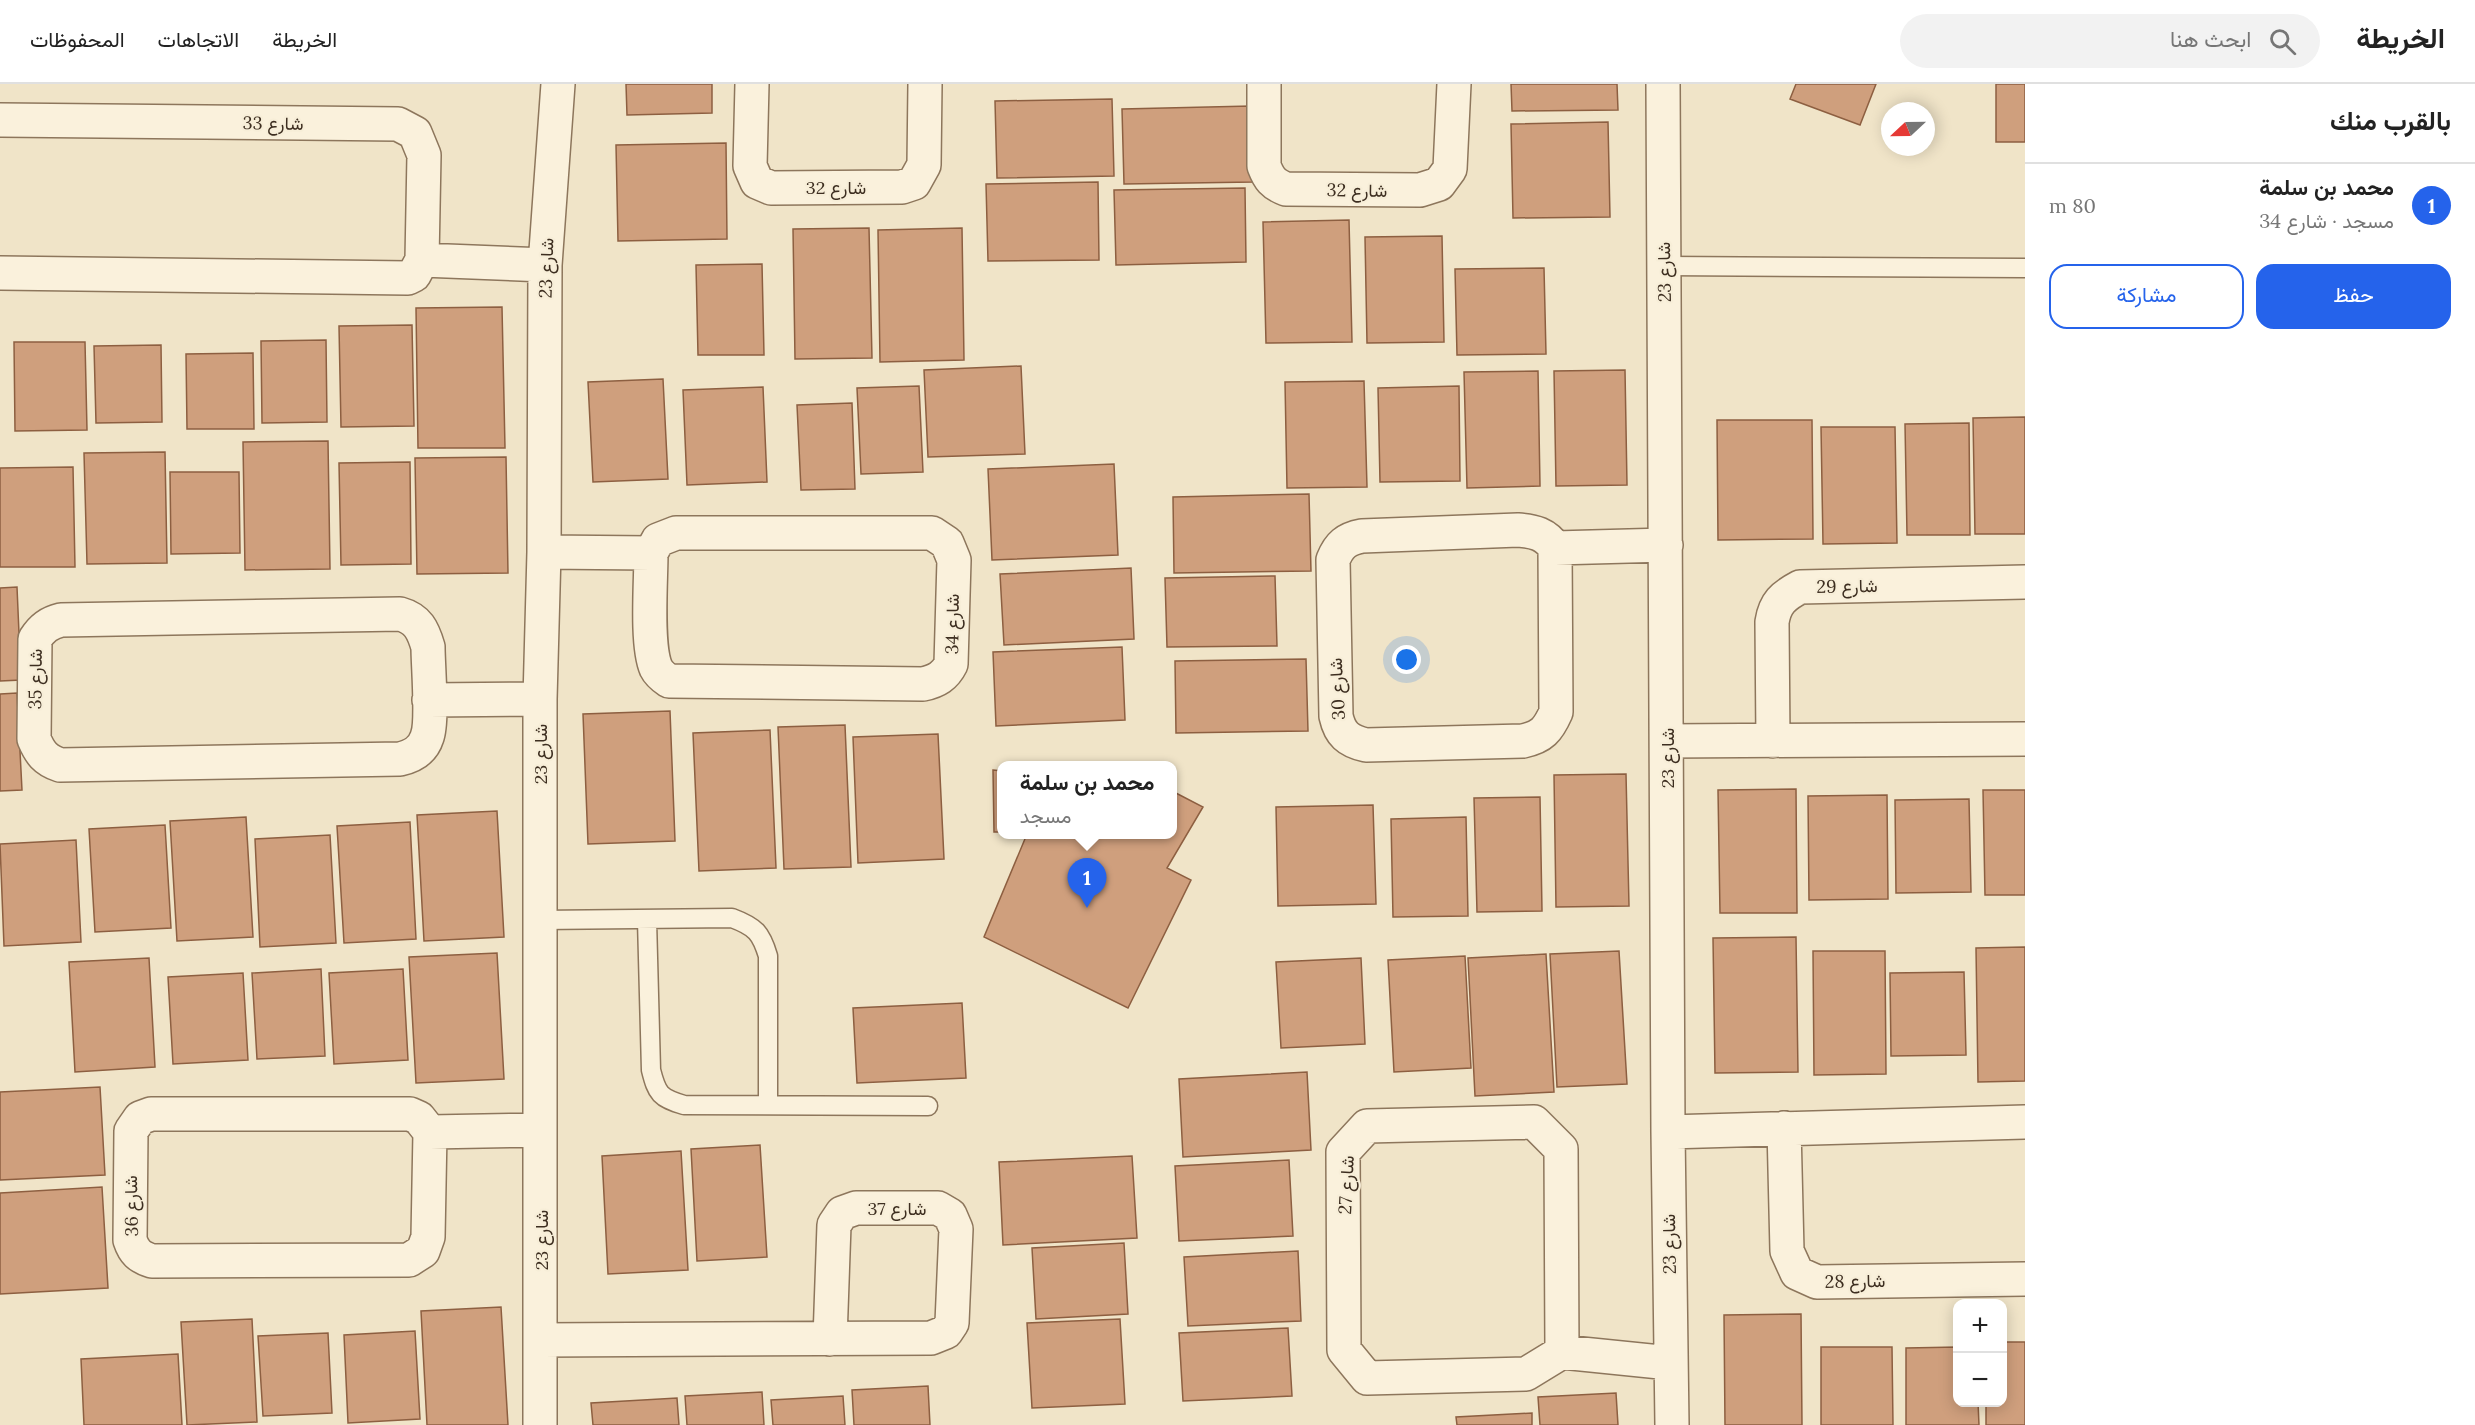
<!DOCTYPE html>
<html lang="ar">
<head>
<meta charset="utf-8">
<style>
	body { margin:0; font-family:Lora,Vazirmatn,serif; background:#f2f2f2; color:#222; direction:rtl }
	.controls { position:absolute; right:18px; bottom:18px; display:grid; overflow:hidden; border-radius:12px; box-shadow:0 3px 15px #0003 }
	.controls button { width:54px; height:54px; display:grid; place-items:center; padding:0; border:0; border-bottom:2px solid #e0e0e0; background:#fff; color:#222; font:30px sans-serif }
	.compass { position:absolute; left:1881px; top:18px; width:54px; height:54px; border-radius:50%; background:#fff; box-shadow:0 3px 15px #0003; rotate:248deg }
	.you { position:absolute; left:1407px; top:576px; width:21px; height:21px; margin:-15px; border:4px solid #fff; border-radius:50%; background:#1a73e8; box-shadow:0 0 0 9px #1a73e833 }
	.badge { display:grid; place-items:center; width:39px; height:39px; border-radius:50%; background:#2563eb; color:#fff; font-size:20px; font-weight:700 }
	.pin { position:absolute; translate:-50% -50px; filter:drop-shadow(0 2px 3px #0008) }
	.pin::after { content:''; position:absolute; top:32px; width:21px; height:18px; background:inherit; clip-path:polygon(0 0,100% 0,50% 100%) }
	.popup { position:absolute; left:997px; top:677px; width:180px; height:78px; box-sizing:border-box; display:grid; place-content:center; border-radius:12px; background:#fff; filter:drop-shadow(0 2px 4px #0005); font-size:20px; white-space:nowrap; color:#767676 }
	.popup b { font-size:22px; color:#222 }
	.popup::after { content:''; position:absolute; left:50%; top:100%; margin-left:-12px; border:12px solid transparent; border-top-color:#fff }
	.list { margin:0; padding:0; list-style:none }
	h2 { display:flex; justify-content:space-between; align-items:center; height:78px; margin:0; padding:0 24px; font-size:26px }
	h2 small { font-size:20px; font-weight:400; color:#767676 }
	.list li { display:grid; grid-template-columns:39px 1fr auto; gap:18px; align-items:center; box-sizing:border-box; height:84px; padding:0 24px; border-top:2px solid #e0e0e0 }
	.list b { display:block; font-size:22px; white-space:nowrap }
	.list p { margin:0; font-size:20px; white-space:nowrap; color:#767676 }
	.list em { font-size:20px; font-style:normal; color:#767676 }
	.actions { display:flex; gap:12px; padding:18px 24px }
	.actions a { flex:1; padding:14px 0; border:2px solid #2563eb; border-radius:18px; text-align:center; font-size:21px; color:#2563eb }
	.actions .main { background:#2563eb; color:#fff }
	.icon { flex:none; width:33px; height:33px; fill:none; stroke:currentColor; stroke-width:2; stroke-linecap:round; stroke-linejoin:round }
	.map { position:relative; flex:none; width:2025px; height:1341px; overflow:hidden; direction:ltr }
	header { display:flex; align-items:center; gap:36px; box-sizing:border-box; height:84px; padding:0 30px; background:#fff; border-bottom:2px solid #e0e0e0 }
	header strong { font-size:28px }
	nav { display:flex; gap:33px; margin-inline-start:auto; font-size:21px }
	.search { width:420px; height:54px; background:#f2f2f2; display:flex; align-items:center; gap:15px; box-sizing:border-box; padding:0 21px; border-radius:33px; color:#767676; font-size:22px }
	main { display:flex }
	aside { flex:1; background:#fff }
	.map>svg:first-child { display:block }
	.building { fill:#cf9f7d; stroke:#8d5f41; stroke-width:1.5 }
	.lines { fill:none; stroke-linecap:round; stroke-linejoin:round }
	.service-casing { stroke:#8d765c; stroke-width:21 }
	.minor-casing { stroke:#8d765c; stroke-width:36 }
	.service { stroke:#faf1dc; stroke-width:18 }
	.minor { stroke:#faf1dc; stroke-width:33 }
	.labels { text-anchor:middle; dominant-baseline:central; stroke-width:4.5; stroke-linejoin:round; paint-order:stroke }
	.street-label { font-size:18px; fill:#3d2e20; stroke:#f7eed8 }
</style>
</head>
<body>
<header>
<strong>الخريطة</strong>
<div class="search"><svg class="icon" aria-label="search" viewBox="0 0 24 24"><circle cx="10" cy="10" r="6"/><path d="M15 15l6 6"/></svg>ابحث هنا</div>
<nav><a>الخريطة</a><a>الاتجاهات</a><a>المحفوظات</a></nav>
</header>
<main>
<aside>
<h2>بالقرب منك<small></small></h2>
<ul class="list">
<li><span class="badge">1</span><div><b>محمد بن سلمة</b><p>مسجد · شارع 34</p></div><em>80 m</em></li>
</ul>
<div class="actions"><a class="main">حفظ</a><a>مشاركة</a></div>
</aside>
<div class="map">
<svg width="2025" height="1341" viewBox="0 0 2025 1341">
	<rect width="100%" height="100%" fill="#f0e4c8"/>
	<path class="building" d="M626,0H712V29L627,31Z
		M1511,0H1617L1618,26L1512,27Z
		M1796,0H1876L1860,41L1790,15Z
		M1996,0H2025V58H1996Z
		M1112,15L1114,92L997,94L995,17Z
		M1251,22L1253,98L1124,100L1122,25Z
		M1608,38L1610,133L1513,134L1511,40Z
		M726,59L727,155L618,157L616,61Z
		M1098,98L1099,176L988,177L986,100Z
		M1245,104L1246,178L1116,181L1114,106Z
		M1349,136L1352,258L1266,259L1263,138Z
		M869,144L872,274L795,275L793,145Z
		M962,144L964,276L880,278L878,146Z
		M1442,152L1444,258L1367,259L1365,153Z
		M762,180L764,271H698L696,181Z
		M1544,184L1546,270L1457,271L1455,185Z
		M502,223L505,364H418L416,224Z
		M412,241L414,342L341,343L339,242Z
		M326,256L327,338L262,339L261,257Z
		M14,258H85L87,346L15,347Z
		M161,261L162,338L96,339L94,262Z
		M253,269L254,345H187L186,270Z
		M1021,282L1025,370L928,373L924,286Z
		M1625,286L1627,401L1556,402L1554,287Z
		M1538,287L1540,402L1467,404L1464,288Z
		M663,295L668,395L593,398L588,298Z
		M1364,297L1367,403L1287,404L1285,298Z
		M919,302L923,388L861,390L857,304Z
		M1459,302L1460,397L1380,398L1378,304Z
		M763,303L767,398L687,401L683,306Z
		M852,319L855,405L801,406L797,321Z
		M2025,333V450H1975L1973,334Z
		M1717,336H1812L1813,455L1718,456Z
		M1969,339L1970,451H1907L1905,340Z
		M1821,343H1895L1897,459L1823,460Z
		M328,357L330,485L245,486L243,358Z
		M165,368L167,479L87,480L84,369Z
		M506,373L508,489L417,490L415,374Z
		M410,378L411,480L341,481L339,379Z
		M1114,380L1118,471L992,476L988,385Z
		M73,383L75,483H0V384Z
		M170,388H239L240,469L171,470Z
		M1309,410L1311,487L1174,489L1173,413Z
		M1131,484L1134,555L1004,561L1000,490Z
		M1275,492L1277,562L1167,563L1165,494Z
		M17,503L21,596L0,597V504Z
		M1122,563L1125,636L996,642L993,568Z
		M1306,575L1308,647L1176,649L1175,577Z
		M17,609L22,706L0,707V610Z
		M670,627L675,757L588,760L583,630Z
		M845,641L851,783L784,785L778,643Z
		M770,646L776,784L699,787L693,649Z
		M938,650L944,775L858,779L853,653Z
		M993,686L1002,687V748H994Z
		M1626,690L1629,822L1556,823L1554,691Z
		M1796,705L1797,829H1720L1718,706Z
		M1983,706H2025V811H1985Z
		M1172,707L1203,723L1167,784L1191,796L1128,924L984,853L1027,750H1172Z
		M1887,711L1888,815L1809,816L1808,712Z
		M1540,713L1542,827L1477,828L1474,714Z
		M1969,715L1971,808L1896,809L1895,716Z
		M1373,721L1376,820L1278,822L1276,723Z
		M497,727L504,853L424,857L417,731Z
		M246,733L253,853L177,857L170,737Z
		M1466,733L1468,832L1393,833L1391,735Z
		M410,738L416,855L344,859L337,742Z
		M165,741L171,844L95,848L89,745Z
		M330,751L336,859L260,863L255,755Z
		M76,756L81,858L4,862L0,760Z
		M1796,853L1798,988L1715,989L1713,854Z
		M2025,863V997L1978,998L1976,864Z
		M1619,867L1627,1000L1557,1003L1550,870Z
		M1813,867H1885L1886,990L1814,991Z
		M497,869L504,995L416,999L409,873Z
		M1546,870L1554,1008L1475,1012L1468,874Z
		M1465,872L1471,984L1394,988L1388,876Z
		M149,874L155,983L75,988L69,878Z
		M1361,874L1365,960L1281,964L1276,878Z
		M321,885L325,972L257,975L252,889Z
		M403,885L408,976L334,980L329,889Z
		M1964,888L1966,971L1891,972L1890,889Z
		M243,889L248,976L173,980L168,893Z
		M962,919L966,994L857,999L853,924Z
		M1307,988L1311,1066L1183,1073L1179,995Z
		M100,1003L105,1091L0,1096V1008Z
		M760,1061L767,1173L697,1177L691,1065Z
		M681,1067L688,1186L608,1190L602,1072Z
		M1132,1072L1137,1154L1003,1161L999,1078Z
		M1289,1076L1293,1152L1179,1157L1175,1082Z
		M102,1103L108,1204L0,1210V1109Z
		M1124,1159L1128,1230L1036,1235L1032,1164Z
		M1298,1167L1301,1237L1188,1242L1184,1173Z
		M501,1223L508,1341H427L421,1227Z
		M1801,1230L1802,1341H1725L1724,1231Z
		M252,1235L257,1338L187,1341L181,1238Z
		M1120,1235L1125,1320L1032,1324L1027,1239Z
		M1288,1244L1292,1312L1183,1317L1179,1249Z
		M415,1247L420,1335L348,1339L344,1251Z
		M328,1249L332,1329L263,1332L258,1252Z
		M2002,1258H2025V1341H1986V1318H2002Z
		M1821,1263H1892L1893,1341H1821Z
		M1958,1263V1318H1978L1979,1341H1906V1264Z
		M178,1270L182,1341H84L81,1275Z
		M928,1302L930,1341H854L852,1306Z
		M762,1308L764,1341H687L685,1312Z
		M1616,1309L1618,1341H1540L1538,1313Z
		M843,1312L845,1341H773L771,1316Z
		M677,1314L679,1341H593L591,1319Z
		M1532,1329V1341H1457L1456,1333Z"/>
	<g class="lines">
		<defs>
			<path id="service" d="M1665,182L2025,184
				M540,836L732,834C756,843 761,849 768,872V1021
				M647,836L651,986C657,1010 660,1014 684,1021L928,1022"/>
			<path id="minor" d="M752,0L750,82L757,98L771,104L902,103L914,99L924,81L925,0
				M1264,0V82C1269,95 1273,100 1286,105L1420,106L1439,100L1450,85L1454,0
				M1663,0L1668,1048L1672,1341
				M0,36L398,40L415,49L424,71L422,176L414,191L408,194L0,189
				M422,176L545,181
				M676,449H932L947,459L954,476L951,580C945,592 937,597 923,600L669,597C663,593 659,590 656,584C646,561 651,497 651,469L658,456Z
				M1555,464L1556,628C1548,646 1542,653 1523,657L1366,661C1348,657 1340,650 1336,632L1333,476C1339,461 1346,455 1362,452L1518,446C1534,447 1546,450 1555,464L1666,461
				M544,468L651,469
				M400,530C418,535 423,546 428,563C428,582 433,638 427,653C423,666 413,672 400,675L60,681C45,676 40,669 34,655L35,555C42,544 49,539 61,536Z
				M429,616L540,615
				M1667,657L2025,655
				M1773,657L1772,538C1775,519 1783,512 1800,503L2025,498
				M151,1030H410L419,1034L430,1048L428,1153L423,1167L409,1176L152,1177C139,1173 134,1168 130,1156L131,1047L140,1034Z
				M1784,1044L1787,1167L1797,1189L1817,1198L2025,1195
				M430,1048L540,1046
				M1668,1048L2025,1038
				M542,1256L931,1254L946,1248L952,1239L956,1145L950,1131L938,1124H856L842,1129L834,1141L830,1255
				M1562,1268L1561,1065L1534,1038L1367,1042L1343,1068L1344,1266L1367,1294L1526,1290L1562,1268L1670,1279
				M540,1341V615L544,468L545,181L558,0"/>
		</defs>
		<use href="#service" class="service-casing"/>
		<use href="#minor" class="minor-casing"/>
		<use href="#service" class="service"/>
		<use href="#minor" class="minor"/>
	</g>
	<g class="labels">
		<g class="street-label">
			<text transform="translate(273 39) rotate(1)">شارع 33</text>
			<text x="836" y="103">شارع 32</text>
			<text transform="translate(1357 106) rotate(1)">شارع 32</text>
			<text transform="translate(546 184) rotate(-88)">شارع 23</text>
			<text transform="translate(1664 188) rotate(-91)">شارع 23</text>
			<text transform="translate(1847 502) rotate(-1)">شارع 29</text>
			<text transform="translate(952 540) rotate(-89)">شارع 34</text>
			<text transform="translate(35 595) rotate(-89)">شارع 35</text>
			<text transform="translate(1337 605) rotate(-93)">شارع 30</text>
			<text transform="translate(540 670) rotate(-90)">شارع 23</text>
			<text transform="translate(1667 674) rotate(-90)">شارع 23</text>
			<text transform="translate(1346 1101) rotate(-87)">شارع 27</text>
			<text transform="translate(131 1122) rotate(-91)">شارع 36</text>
			<text x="897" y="1124">شارع 37</text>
			<text transform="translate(541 1156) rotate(-90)">شارع 23</text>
			<text transform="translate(1669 1160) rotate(-91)">شارع 23</text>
			<text transform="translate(1855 1197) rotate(-1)">شارع 28</text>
		</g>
	</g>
</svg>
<div class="controls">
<button>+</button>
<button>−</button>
</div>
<svg class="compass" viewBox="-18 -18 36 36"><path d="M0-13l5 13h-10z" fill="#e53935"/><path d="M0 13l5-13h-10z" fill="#767676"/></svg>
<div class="you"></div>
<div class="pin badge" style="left:1087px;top:824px">1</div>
<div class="popup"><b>محمد بن سلمة</b>مسجد</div>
</div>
</main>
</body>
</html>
